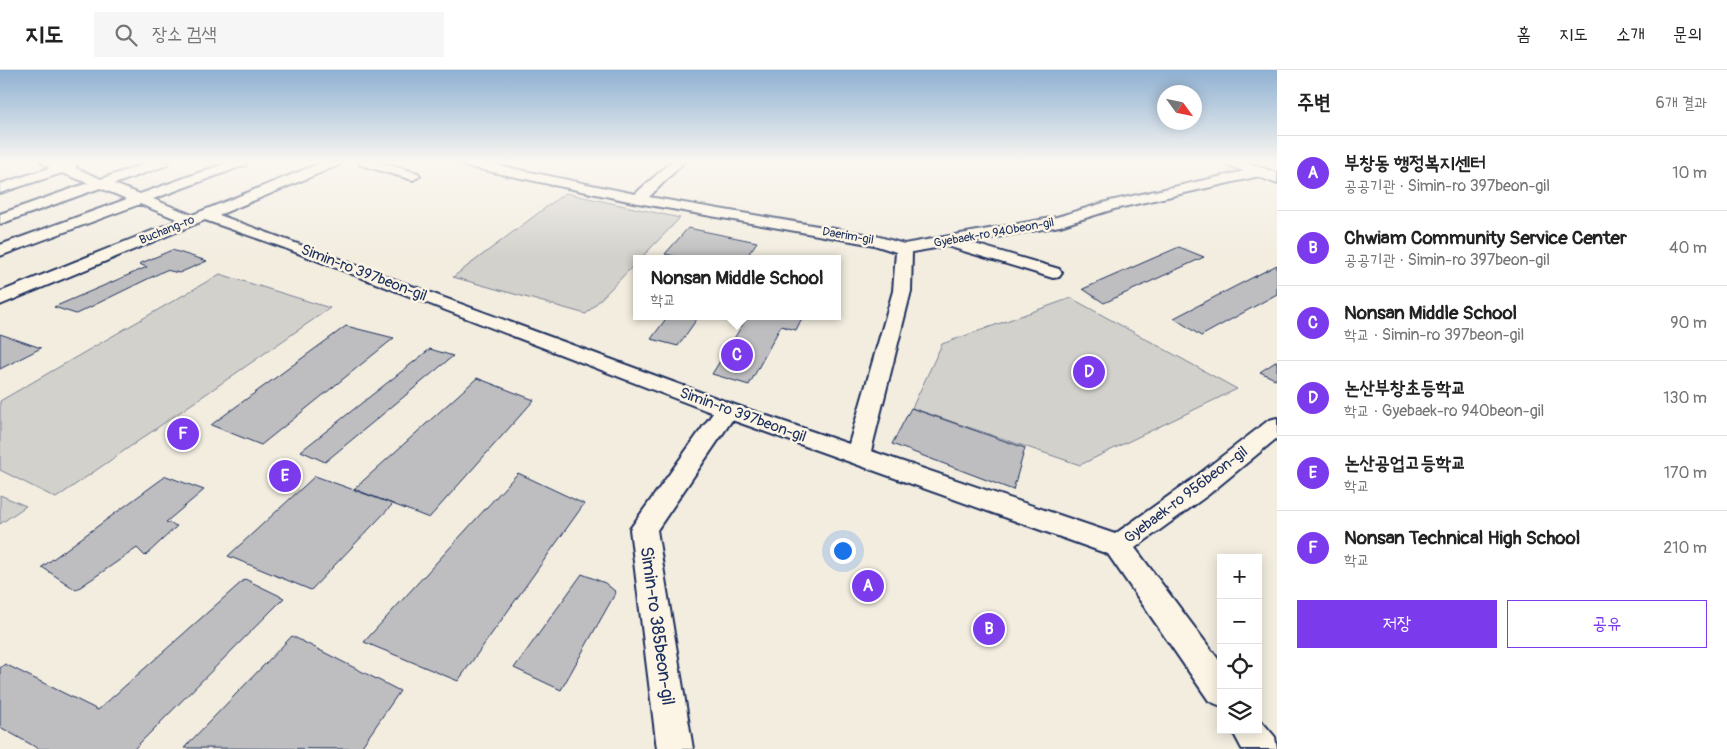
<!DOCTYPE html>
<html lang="ko">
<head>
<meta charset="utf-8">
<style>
	body { margin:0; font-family:Pangolin,"Poor Story",sans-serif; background:#f6f6f6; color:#222 }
	.controls { position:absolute; right:15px; bottom:15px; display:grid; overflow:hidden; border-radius:0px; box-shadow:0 2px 12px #0003 }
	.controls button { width:45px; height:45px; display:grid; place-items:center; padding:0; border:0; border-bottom:1px solid #e0e0e0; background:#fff; color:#222; font:25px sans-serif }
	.compass { position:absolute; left:1157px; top:15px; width:45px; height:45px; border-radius:50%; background:#fff; box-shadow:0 2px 12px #0003; rotate:123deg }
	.you { position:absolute; left:842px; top:480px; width:18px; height:18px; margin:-12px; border:4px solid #fff; border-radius:50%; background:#1a73e8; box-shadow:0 0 0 8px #1a73e833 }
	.badge { display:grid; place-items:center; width:32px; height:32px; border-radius:50%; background:#7c3aed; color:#fff; font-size:16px; font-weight:700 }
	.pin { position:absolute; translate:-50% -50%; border:2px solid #fff; box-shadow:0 1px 5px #0006 }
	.popup { position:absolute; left:633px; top:185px; width:208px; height:65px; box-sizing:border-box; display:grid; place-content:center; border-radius:0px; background:#fff; filter:drop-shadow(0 1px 4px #0005); font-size:16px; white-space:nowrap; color:#767676 }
	.popup b { font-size:19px; color:#222 }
	.popup::after { content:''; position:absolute; left:50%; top:100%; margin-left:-10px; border:10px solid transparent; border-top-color:#fff }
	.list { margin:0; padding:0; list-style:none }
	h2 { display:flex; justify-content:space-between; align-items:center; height:65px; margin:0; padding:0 20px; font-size:21px }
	h2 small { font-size:16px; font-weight:400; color:#767676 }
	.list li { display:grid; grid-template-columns:32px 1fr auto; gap:15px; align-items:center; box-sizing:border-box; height:75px; padding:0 20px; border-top:1px solid #e0e0e0 }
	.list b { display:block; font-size:19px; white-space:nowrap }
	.list p { margin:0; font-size:16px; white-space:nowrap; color:#767676 }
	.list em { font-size:16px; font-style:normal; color:#767676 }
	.actions { display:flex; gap:10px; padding:15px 20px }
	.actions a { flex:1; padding:11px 0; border:1px solid #7c3aed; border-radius:0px; text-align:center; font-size:18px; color:#7c3aed }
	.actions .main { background:#7c3aed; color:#fff }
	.icon { flex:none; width:28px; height:28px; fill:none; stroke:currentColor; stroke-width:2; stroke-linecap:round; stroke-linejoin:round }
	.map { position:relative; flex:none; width:1277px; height:679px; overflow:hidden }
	header { display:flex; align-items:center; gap:30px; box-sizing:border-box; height:70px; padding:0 25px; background:#fff; border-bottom:1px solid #e0e0e0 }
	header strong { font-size:24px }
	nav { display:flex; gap:28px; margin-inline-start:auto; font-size:18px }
	.search { width:350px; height:45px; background:#f6f6f6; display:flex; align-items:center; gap:12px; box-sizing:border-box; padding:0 18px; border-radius:0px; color:#767676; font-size:19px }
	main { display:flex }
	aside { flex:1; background:#fff }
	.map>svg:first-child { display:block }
	.green { fill:#d3d1cc; stroke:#778095 }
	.building { fill:#bebec0; stroke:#1b2f5e }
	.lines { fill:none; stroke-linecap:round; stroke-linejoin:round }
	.street-casing { stroke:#1b2f5e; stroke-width:4 }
	.secondary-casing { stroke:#1b2f5e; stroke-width:3 }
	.street { fill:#fcf5e5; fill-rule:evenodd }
	.secondary { fill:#fcf5e5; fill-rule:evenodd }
	.labels { text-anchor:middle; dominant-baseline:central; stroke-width:5; stroke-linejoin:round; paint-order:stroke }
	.far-street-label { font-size:12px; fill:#1b2f5e; stroke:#fcf5e5 }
	.street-label { font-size:15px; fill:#1b2f5e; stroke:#fcf5e5 }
	.near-street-label { font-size:18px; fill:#1b2f5e; stroke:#fcf5e5 }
</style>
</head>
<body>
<header>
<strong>지도</strong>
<div class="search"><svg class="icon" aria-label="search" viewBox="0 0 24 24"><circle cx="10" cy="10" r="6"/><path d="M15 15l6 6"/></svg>장소 검색</div>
<nav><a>홈</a><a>지도</a><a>소개</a><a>문의</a></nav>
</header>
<main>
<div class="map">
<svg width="1277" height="679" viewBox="0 0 1277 679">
	<rect width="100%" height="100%" fill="#f3ede0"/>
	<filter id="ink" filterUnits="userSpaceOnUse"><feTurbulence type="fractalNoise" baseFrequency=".02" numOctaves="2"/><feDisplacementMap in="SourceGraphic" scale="10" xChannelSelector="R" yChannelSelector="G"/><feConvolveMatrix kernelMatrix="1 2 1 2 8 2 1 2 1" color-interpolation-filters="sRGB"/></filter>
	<g filter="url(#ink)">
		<path class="green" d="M565,123L680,148L640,189H637V192L586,244L453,207Z
			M220,204L330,238L56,428L0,400V331Z
			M1071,228L1237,319L1080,395L912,338L942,274Z
			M0,425L26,436L0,454Z"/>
		<path class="building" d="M688,158L757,172L745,189H687L665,184Z
			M1179,177L1204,187L1104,233L1083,219Z
			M172,180L207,191L179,203L166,200L76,244L54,237L147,197L139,194Z
			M1277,195V224L1201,266L1174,248Z
			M668,246H699L678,276L651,269Z
			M748,246H803L796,260L781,256L749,315L712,304Z
			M346,256L394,268L261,375L211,355Z
			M0,264L41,278L0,299Z
			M430,279L453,286L325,392L301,381Z
			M1277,291V310L1260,302Z
			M477,308L534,330L429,448L354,419Z
			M911,338L1025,378L1013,420L892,374Z
			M518,403L584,434L458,611L364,572Z
			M166,406L204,420L166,452L177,456L145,486L137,478L76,520L42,497Z
			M315,406L393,434L311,520L228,486Z
			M582,504L605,513L616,522L561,620L514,598Z
			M245,509L284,528L134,679H39L0,657V598L5,594L98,640Z
			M292,566L400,621L360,679L184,678Z"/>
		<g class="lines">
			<defs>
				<path id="street" d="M41,92L75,93L77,96L75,98L101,109L150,92H168L167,95L114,114L140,124L229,92H246L245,95L153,129L192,145L323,92H340L339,95L219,145L735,335L849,374L893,221L896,182L874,175L638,133L465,96L459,92H482L635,124L671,92H684L649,127L876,166L904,174L1057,147L1110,131L1259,98L1264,99L1266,102L1264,105L1114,139L1060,156L968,172L1059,199L1062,203L1059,207L1053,208L947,176L912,182L911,221L871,381L1115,464L1190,411L1269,350L1277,348V368L1208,425L1135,478L1221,593V636L1209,631L1108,484L732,350L657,460L693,679H657L630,459L713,343L282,177L205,150L0,235V222L179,150L140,134L0,186V175L127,129L100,118L0,154V144L88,113L62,103L0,123V114L50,98Z
					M359,92H379L418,103L420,106L413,110L361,95Z
					M1258,647L1275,667L1277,679H1242L1232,660H1258Z"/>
				<path id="secondary" d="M1225,92H1247L1277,103V114L1227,95Z"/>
			</defs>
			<use href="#street" class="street-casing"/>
			<use href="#secondary" class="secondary-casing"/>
			<use href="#street" class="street"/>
			<use href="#secondary" class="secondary"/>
		</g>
	</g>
	<linearGradient id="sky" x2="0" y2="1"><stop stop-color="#8fb1d3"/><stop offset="0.49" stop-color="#faf7f1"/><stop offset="1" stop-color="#faf7f1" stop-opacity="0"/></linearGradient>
	<rect width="1277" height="187" fill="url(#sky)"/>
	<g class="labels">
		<g class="far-street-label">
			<text transform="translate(167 160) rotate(-22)">Buchang-ro</text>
			<text transform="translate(994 163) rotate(-10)">Gyebaek-ro 940beon-gil</text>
			<text transform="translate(848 166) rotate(10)">Daerim-gil</text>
		</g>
		<g class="street-label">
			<text transform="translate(364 203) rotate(21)">Simin-ro 397beon-gil</text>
			<text transform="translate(743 345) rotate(20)">Simin-ro 397beon-gil</text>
			<text transform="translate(1186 425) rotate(-37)">Gyebaek-ro 956beon-gil</text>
		</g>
		<g class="near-street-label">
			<text transform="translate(657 556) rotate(82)">Simin-ro 385beon-gil</text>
		</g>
	</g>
</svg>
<div class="controls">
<button>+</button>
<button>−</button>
<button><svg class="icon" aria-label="locate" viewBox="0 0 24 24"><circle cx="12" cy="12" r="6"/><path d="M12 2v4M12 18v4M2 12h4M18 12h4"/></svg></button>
<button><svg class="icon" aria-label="layers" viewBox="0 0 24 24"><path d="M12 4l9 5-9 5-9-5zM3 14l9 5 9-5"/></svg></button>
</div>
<svg class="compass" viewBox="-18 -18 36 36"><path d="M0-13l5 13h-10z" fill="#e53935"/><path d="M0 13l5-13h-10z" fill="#767676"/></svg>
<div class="you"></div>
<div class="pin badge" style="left:868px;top:516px">A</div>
<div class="pin badge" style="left:989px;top:559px">B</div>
<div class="pin badge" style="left:737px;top:285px">C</div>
<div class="popup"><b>Nonsan Middle School</b>학교</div>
<div class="pin badge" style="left:1089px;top:302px">D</div>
<div class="pin badge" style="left:285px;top:406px">E</div>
<div class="pin badge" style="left:183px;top:364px">F</div>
</div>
<aside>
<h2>주변<small>6개 결과</small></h2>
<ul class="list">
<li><span class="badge">A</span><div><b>부창동 행정복지센터</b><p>공공기관 · Simin-ro 397beon-gil</p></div><em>10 m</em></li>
<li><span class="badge">B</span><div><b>Chwiam Community Service Center</b><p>공공기관 · Simin-ro 397beon-gil</p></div><em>40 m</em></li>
<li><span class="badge">C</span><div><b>Nonsan Middle School</b><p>학교 · Simin-ro 397beon-gil</p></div><em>90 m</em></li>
<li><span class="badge">D</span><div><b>논산부창초등학교</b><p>학교 · Gyebaek-ro 940beon-gil</p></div><em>130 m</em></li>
<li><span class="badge">E</span><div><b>논산공업고등학교</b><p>학교</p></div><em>170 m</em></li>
<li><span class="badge">F</span><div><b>Nonsan Technical High School</b><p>학교</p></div><em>210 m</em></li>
</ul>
<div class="actions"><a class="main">저장</a><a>공유</a></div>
</aside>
</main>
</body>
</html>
